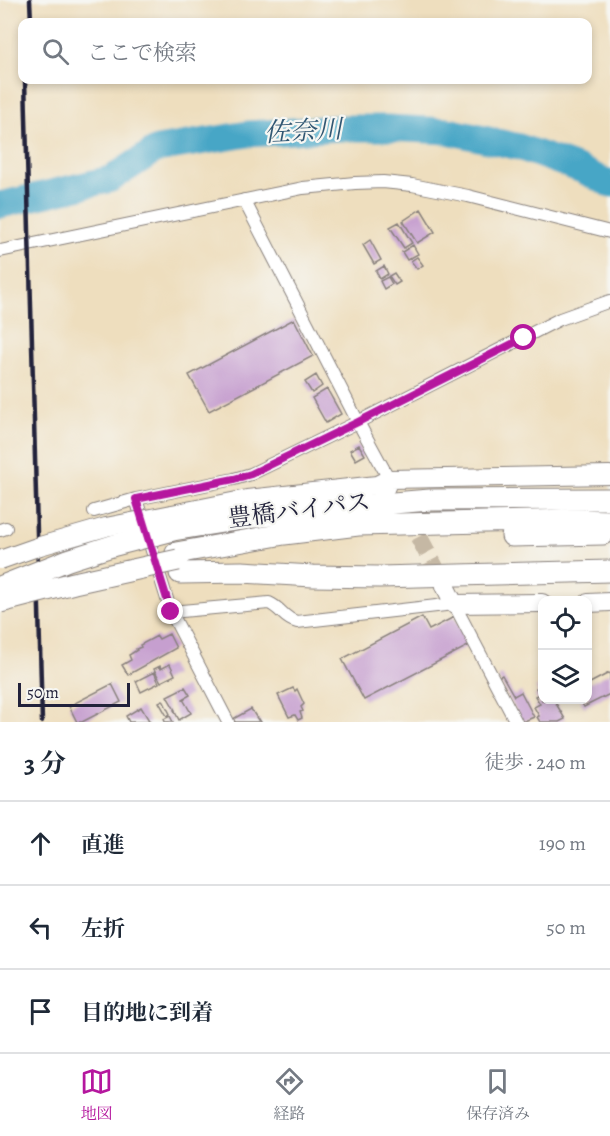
<!DOCTYPE html>
<html lang="ja">
<head>
<meta charset="utf-8">
<style>
	body { margin:0; font-family:Alegreya,"Noto Serif JP",serif; background:#f6f6f7; color:#1f2937 }
	.controls { position:absolute; right:18px; bottom:18px; display:grid; overflow:hidden; border-radius:12px; box-shadow:0 3px 9px #0003 }
	.controls button { width:54px; height:54px; display:grid; place-items:center; padding:0; border:0; border-bottom:2px solid #e0e1e3; background:#fff; color:#1f2937; font:30px sans-serif }
	.scale { position:absolute; left:18px; bottom:15px; width:112px; box-sizing:border-box; padding-left:6px; border:3px solid #22223b; border-top:0; font-size:16px; line-height:21px; white-space:nowrap; color:#22223b; -webkit-text-stroke:4px #f6f6f2; paint-order:stroke }
	.stop { position:absolute; width:18px; height:18px; margin:-14px; border:4px solid #b5179e; border-radius:50%; background:#fff }
	.stop.end { background:#b5179e; border-color:#fff; box-shadow:0 2px 6px #0008 }
	.list { margin:0; padding:0; list-style:none }
	h2 { display:flex; justify-content:space-between; align-items:center; height:78px; margin:0; padding:0 24px; font-size:26px }
	h2 small { font-size:20px; font-weight:400; color:#747a83 }
	.list li { display:grid; grid-template-columns:39px 1fr auto; gap:18px; align-items:center; box-sizing:border-box; height:84px; padding:0 24px; border-top:2px solid #e0e1e3 }
	.list b { display:block; font-size:22px; white-space:nowrap }
	.list em { font-size:20px; font-style:normal; color:#747a83 }
	.icon { flex:none; width:33px; height:33px; fill:none; stroke:currentColor; stroke-width:2; stroke-linecap:round; stroke-linejoin:round }
	.map { position:relative; flex:none; width:610px; height:722px; overflow:hidden }
	.search { position:absolute; background:#fff; box-shadow:0 3px 9px #0003; left:18px; right:18px; top:18px; height:66px; display:flex; align-items:center; gap:15px; box-sizing:border-box; padding:0 21px; border-radius:12px; color:#747a83; font-size:22px }
	.sheet { height:330px; background:#fff }
	nav { display:flex; justify-content:space-around; align-items:center; box-sizing:border-box; height:84px; border-top:2px solid #e0e1e3; background:#fff; font-size:16px; color:#747a83 }
	nav a { display:grid; justify-items:center; gap:3px }
	nav .on { color:#b5179e }
	.map>svg:first-child { display:block }
	.lines { fill:none; stroke-linecap:round; stroke-linejoin:round }
	.stream { stroke:#47a6c6; stroke-width:4.5 }
	.river { stroke:#47a6c6; stroke-width:27 }
	.building { fill:#c69fcf }
	.secondary-tunnel { stroke:#c5b8a4; stroke-width:18; stroke-dasharray:18 9; stroke-linecap:butt }
	.minor-casing { stroke:#88807c; stroke-width:14 }
	.secondary-casing { stroke:#88807c; stroke-width:20 }
	.trunk-casing { stroke:#88807c; stroke-width:23 }
	.minor { stroke:#fff; stroke-width:12 }
	.secondary { stroke:#fff; stroke-width:18 }
	.trunk { stroke:#fff; stroke-width:21 }
	.rail { stroke:#22223b; stroke-width:4.5 }
	.secondary-bridge-casing { stroke:#88807c; stroke-width:20; stroke-linecap:butt }
	.trunk-bridge-casing { stroke:#88807c; stroke-width:23; stroke-linecap:butt }
	.secondary-bridge { stroke:#fff; stroke-width:18 }
	.trunk-bridge { stroke:#fff; stroke-width:21 }
	.route { stroke:#b5179e; stroke-width:8 }
	.labels { text-anchor:middle; dominant-baseline:central; stroke-width:4.5; stroke-linejoin:round; paint-order:stroke }
	.street-label { font-size:24px; fill:#22223b; stroke:#f6f6f2 }
	.water-label { font-size:26px; font-style:italic; fill:#315773; stroke:#f6f6f2 }
</style>
</head>
<body>
<div class="map">
<svg width="610" height="722" viewBox="0 0 610 722">
	<rect width="100%" height="100%" fill="#f6f6f2"/>
	<filter id="ink" filterUnits="userSpaceOnUse"><feTurbulence type="fractalNoise" baseFrequency=".0167" numOctaves="2"/><feDisplacementMap in="SourceGraphic" scale="12" xChannelSelector="R" yChannelSelector="G"/><feConvolveMatrix kernelMatrix="1 2 1 2 8 2 1 2 1" color-interpolation-filters="sRGB"/></filter>
	<filter id="wash" filterUnits="userSpaceOnUse"><feTurbulence type="fractalNoise" baseFrequency=".008" numOctaves="4" result="noise"/><feDisplacementMap in="SourceGraphic" scale="24" xChannelSelector="R" yChannelSelector="G"/><feGaussianBlur stdDeviation="1.35" result="paint"/><feColorMatrix in="noise" values="0 0 0 0 0 0 0 0 0 0 0 0 0 0 0 0 0 1.4 0 .05"/><feComposite in="paint" operator="in"/></filter>
	<g filter="url(#wash)">
		<rect width="100%" height="100%" fill="#eedebe"/>
		<g class="lines">
			<path class="stream" d="M0,203L1,205"/>
			<path class="river" d="M0,205L111,179L157,149L248,134L338,128H387L448,131L519,147L582,170L610,184"/>
		</g>
		<g id="blocks">
			<path class="building" d="M421,209L435,232L417,243L403,221Z
				M399,222L412,243L404,248L390,227Z
				M370,240L381,260L374,264L363,245Z
				M413,245L418,254L407,260L402,252Z
				M417,257L423,265L417,269L411,261Z
				M384,266L388,274L380,279L376,271Z
				M394,273L400,282L395,285L389,276Z
				M388,277L392,284L384,289L380,281Z
				M294,319L313,356L209,411L189,375Z
				M316,375L322,386L312,393L305,382Z
				M327,389L341,414L326,423L312,398Z
				M359,445L365,455L356,460L350,450Z
				M422,617L429,630L454,617L470,645L364,700L342,659Z
				M169,634L176,648L128,675L122,665L131,660L129,655L137,650L136,649L141,647L140,645L157,636L159,639Z
				M170,664L175,675L161,682L154,669L160,666L161,669Z
				M154,672L159,683L141,692L136,681Z
				M609,673L610,674V694L584,707L580,700H588V684Z
				M502,675L514,696L521,692L534,717L522,722L498,677Z
				M112,684L121,702L82,722H77L69,706Z
				M542,685V700H554L565,719L559,722H540L537,717L539,716L534,707L540,704L535,696L539,694L536,688Z
				M185,687L190,695L183,699L191,713L179,720L174,710H175L167,696Z
				M293,688L295,691L297,689L304,704L301,707L303,711L300,712L302,718L298,720L295,715L289,717L278,695Z
				M163,700L170,714L167,716L159,702Z
				M141,707L150,722H129L126,716Z
				M251,709L258,720L259,719L261,722H235L233,719Z
				M170,716L173,722H165L164,719Z"/>
		</g>
	</g>
	<g filter="url(#ink)">
		<use href="#blocks" fill-opacity="0" stroke="#88807c" stroke-width="1.5"/>
		<g class="lines">
			<path class="secondary-tunnel" d="M406,513L445,586"/>
			<defs>
				<path id="minor" d="M244,200L358,422L389,479
					M0,251L303,188L355,183L383,182L412,185L468,196L610,232
					M94,511L136,499
					M0,530L6,528
					M171,612L228,722
					M516,722L454,604L297,622C284,619 281,608 269,603L171,612L136,499L234,479L251,474L358,422L560,319L610,301"/>
				<path id="secondary" d="M377,485L389,479L610,475
					M172,514L247,499L377,485L386,487
					M445,586L454,604L542,603
					M588,603L610,602"/>
				<path id="trunk" d="M173,530L254,517L319,509L430,500L610,499
					M512,536L603,534
					M176,553L284,534L358,525L573,520L610,521
					M180,573L242,572L313,576L379,577L610,571"/>
			</defs>
			<use href="#minor" class="minor-casing"/>
			<use href="#secondary" class="secondary-casing"/>
			<use href="#trunk" class="trunk-casing"/>
			<use href="#minor" class="minor"/>
			<use href="#secondary" class="secondary"/>
			<use href="#trunk" class="trunk"/>
			<path class="rail" d="M30,0L31,22
				M25,80L42,722"/>
			<defs>
				<path id="secondary-bridge" d="M0,560L40,546L106,527L172,514"/>
				<path id="trunk-bridge" d="M0,587L68,560L115,545L173,530
					M0,602L74,583L178,560"/>
			</defs>
			<use href="#secondary-bridge" class="secondary-bridge-casing"/>
			<use href="#trunk-bridge" class="trunk-bridge-casing"/>
			<use href="#secondary-bridge" class="secondary-bridge"/>
			<use href="#trunk-bridge" class="trunk-bridge"/>
		</g>
	</g>
	<g class="lines" filter="url(#ink)">
		<path class="route" d="M171,612L136,499L234,479L251,474L358,422L524,338"/>
	</g>
	<g class="labels">
		<g class="street-label">
			<text transform="translate(299 510) rotate(-7)">豊橋バイパス</text>
		</g>
		<g class="water-label">
			<text transform="translate(303 131) rotate(-3)">佐奈川</text>
		</g>
	</g>
</svg>
<div class="controls">
<button><svg class="icon" aria-label="locate" viewBox="0 0 24 24"><circle cx="12" cy="12" r="6"/><path d="M12 2v4M12 18v4M2 12h4M18 12h4"/></svg></button>
<button><svg class="icon" aria-label="layers" viewBox="0 0 24 24"><path d="M12 4l9 5-9 5-9-5zM3 14l9 5 9-5"/></svg></button>
</div>
<div class="scale">50 m</div>
<div class="stop" style="left:524px;top:338px"></div>
<div class="stop end" style="left:171px;top:612px"></div>
<div class="search"><svg class="icon" aria-label="search" viewBox="0 0 24 24"><circle cx="10" cy="10" r="6"/><path d="M15 15l6 6"/></svg>ここで検索</div>
</div>
<section class="sheet">
<h2>3 分<small>徒歩 · 240 m</small></h2>
<ul class="list">
<li><svg class="icon" aria-label="ahead" viewBox="0 0 24 24"><path d="M12 20V5M6 11l6-6 6 6"/></svg><div><b>直進</b></div><em>190 m</em></li>
<li><svg class="icon" aria-label="left" viewBox="0 0 24 24"><path d="M17 20v-9H6M10 6l-5 5 5 5"/></svg><div><b>左折</b></div><em>50 m</em></li>
<li><svg class="icon" aria-label="arrive" viewBox="0 0 24 24"><path d="M6 21V4h12l-3 4 3 4H6"/></svg><div><b>目的地に到着</b></div></li>
</ul>
</section>
<nav>
<a class="on"><svg class="icon" aria-label="map" viewBox="0 0 24 24"><path d="M3 6l6-2 6 2 6-2v14l-6 2-6-2-6 2zM9 4v14M15 6v14"/></svg>地図</a>
<a><svg class="icon" aria-label="directions" viewBox="0 0 24 24"><path d="M12 3l9 9-9 9-9-9zM9 14v-3h6M13 9l2 2-2 2"/></svg>経路</a>
<a><svg class="icon" aria-label="saved" viewBox="0 0 24 24"><path d="M7 4h10v16l-5-4-5 4z"/></svg>保存済み</a>
</nav>
</body>
</html>
